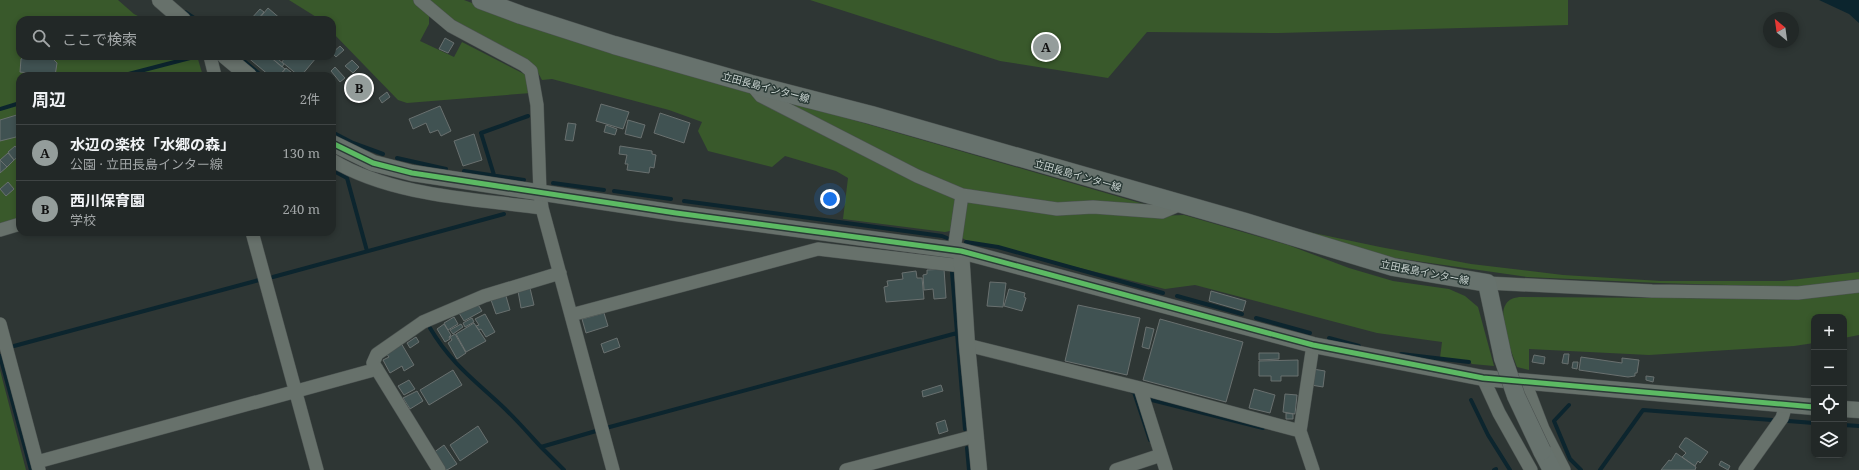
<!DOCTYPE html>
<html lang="ja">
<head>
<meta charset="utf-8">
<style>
	body { margin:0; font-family:"Noto Serif","Noto Sans JP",serif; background:#2e3433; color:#f1f3f6 }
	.controls { position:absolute; right:12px; bottom:12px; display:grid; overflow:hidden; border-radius:8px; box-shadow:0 2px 6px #0003 }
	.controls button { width:36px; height:36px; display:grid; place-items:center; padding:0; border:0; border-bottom:1px solid #3f4444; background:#222827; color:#f1f3f6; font:20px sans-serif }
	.compass { position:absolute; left:1763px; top:12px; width:36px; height:36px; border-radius:50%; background:#222827; box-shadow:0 2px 6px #0003; rotate:331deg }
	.you { position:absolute; left:830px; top:199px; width:14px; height:14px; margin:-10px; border:3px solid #fff; border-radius:50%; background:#1a73e8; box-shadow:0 0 0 6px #1a73e833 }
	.badge { display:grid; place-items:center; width:26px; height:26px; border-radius:50%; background:#949d9b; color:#111; font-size:13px; font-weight:700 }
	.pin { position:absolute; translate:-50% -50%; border:2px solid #fff; box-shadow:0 1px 4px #0006 }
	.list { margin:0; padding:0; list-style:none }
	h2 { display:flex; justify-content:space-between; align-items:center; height:52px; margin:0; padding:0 16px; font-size:17px }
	h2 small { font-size:13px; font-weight:400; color:#a2a6a7 }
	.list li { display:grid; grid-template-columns:26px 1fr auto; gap:12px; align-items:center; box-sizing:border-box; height:56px; padding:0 16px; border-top:1px solid #3f4444 }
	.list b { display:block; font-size:15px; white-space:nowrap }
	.list p { margin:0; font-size:13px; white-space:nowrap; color:#a2a6a7 }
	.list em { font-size:13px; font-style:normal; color:#a2a6a7 }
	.icon { flex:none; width:22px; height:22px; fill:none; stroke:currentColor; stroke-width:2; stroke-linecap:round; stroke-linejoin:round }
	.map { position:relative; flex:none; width:1859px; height:470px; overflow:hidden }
	.search { position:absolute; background:#222827; box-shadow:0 2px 6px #0003; left:16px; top:16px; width:320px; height:44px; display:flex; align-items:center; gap:10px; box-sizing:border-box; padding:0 14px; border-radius:12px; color:#a2a6a7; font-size:15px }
	.panel { position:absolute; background:#222827; box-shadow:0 2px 6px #0003; left:16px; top:72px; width:320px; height:164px; border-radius:12px }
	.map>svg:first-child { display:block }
	.green { fill:#39592b }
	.water { fill:#0c252e }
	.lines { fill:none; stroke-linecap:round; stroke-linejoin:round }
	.stream { stroke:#0c252e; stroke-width:4 }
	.building { fill:#405252; stroke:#69706f }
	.minor-casing { stroke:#4b5250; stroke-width:14 }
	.tertiary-casing { stroke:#4b5250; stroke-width:17 }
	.secondary-casing { stroke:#4b5250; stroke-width:19 }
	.minor { stroke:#67716b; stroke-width:13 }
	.tertiary { stroke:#67716b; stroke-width:16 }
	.secondary { stroke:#67726d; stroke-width:18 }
	.secondary-bridge-casing { stroke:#4b5250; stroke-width:19; stroke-linecap:butt }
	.secondary-bridge { stroke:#67726d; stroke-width:18 }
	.cycleway-casing { stroke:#2a3a36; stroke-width:8 }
	.cycleway { stroke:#5cba63; stroke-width:5 }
	.labels { text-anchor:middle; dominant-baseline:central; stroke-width:3; stroke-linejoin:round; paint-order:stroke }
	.street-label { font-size:10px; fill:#cbd5d2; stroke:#2a3a36 }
</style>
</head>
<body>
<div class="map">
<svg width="1859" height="470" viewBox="0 0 1859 470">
	<rect width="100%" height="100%" fill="#2e3634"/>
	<path class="green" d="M0,0H118L134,14L146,20H20V56H197L203,76H20V221L0,226Z
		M289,0H415L429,16V24L420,41L454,57L462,42L526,75L531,93L407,103L398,100L332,32V20H321Z
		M429,0H464L520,21L748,90L837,138L860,154L955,198L950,231L945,232L843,219L848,178L836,171L785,156L772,167L708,151L698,131L702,122L669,110L552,79L542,80L536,69L469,34Z
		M810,0H1568V25L1279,33L1147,32L1108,78L1000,61Z
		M767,95L1154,207L1060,206L962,190L916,172Z
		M972,200L1156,216L1184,215L1288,245L1349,268L1393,281L1449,289L1465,296L1478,307L1494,366L1472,364L1469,361L1440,358L1442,342L1377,333L1195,285L1165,289L966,240L960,237L966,205Z
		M1285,227L1380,247L1471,264L1563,275L1661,281H1783L1859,272V279L1798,287L1659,283L1527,277L1388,257Z
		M1859,292V335L1844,338V317H1814V343L1794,346L1649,355L1529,349V370L1517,367C1512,353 1497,316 1506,304C1509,299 1514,298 1519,297L1798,299Z
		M0,370L26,470H0Z"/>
	<path class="water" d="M1819,0H1859V23L1849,14Z"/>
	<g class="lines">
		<path class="stream" d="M185,12L197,20
			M238,56L262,76
			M121,76L190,58
			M0,109L20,103
			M332,132L353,143L383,154
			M397,158L446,169
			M332,170L347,178L367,251
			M464,171L524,180
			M494,175L481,133L528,116
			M553,183L604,190
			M614,191L671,199
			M684,201L942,236L947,238
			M966,242L998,247L1163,293
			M952,272L965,429
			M273,277L504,214
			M1177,296L1242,314
			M1256,318L1310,333
			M430,328C450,362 473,379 501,405C515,418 528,433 541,447L596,431
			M1329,338L1359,346
			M14,346L259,280
			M1401,354L1469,362
			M0,356L31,470
			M1131,391L1134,392L1150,440
			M1148,399L1263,428
			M1471,400L1488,435L1510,470
			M1569,405L1554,421L1570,459L1581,470
			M1788,421L1814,423
			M1844,425L1859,426
			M606,428L957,333
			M541,447L564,470
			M967,448L969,470
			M1494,470L1496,469
			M1600,470L1643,410L1772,420"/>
	</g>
	<path class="building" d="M268,8L282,20H258Z
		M260,9L264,12L257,20H250Z
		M445,38L454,43L448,53L439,49Z
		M340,46L344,50L336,57L332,53Z
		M25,56H50L57,63L55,76L20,72L21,59Z
		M246,56H269L285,69L279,76H270Z
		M269,56H274L284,64L282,67Z
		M286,56H314L316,58L301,76H299L282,62Z
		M352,60L359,67L353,73L345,66Z
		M335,67L345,78L340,82L331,71Z
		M286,68L296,76H279Z
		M387,92L390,97L382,103L379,98Z
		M601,104L629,112L623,129L596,121Z
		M440,106L451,131L441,136L438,130L430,133L426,123L413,129L409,119Z
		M660,113L690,123L684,143L654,133Z
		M20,114V136L0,141V120Z
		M628,120L645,125L641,138L625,134Z
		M568,123L576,124L573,141L565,140Z
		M606,125L617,129L615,135L604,132Z
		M474,134L482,160L463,166L454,141Z
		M15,146L20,152V155L14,160L8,152Z
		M620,146L652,151V154L656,155L654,168L650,167L649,173L627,170L628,164H625L627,155L619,154Z
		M8,153L14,160L7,167L0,160Z
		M0,160L7,167L0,173Z
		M8,182L14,189L6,196L0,189Z
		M944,269L946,298L934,299L933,289L924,290L923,275L927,274V270Z
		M916,271L917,278H922L924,299L886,302L884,287L888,286L887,281L903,279L902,273Z
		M990,282L1006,283L1003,307L987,306Z
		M530,288L534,305L521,308L518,291Z
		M1009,289L1025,293L1024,297L1026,298L1022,311L1004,306Z
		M1211,291L1246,301L1243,311L1209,301Z
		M506,296L510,310L496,314L491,300Z
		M477,303L482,311L464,321L459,313Z
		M1078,305L1140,318L1127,375L1065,361Z
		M604,313L608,326L586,333L582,319Z
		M485,314L495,332L486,337L481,329L479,330L476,326L479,325L475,319Z
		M454,317L458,324L448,330L444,323Z
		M472,318L474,322L465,327L463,323Z
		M1160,319L1243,342L1226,402L1143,380Z
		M474,323L486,341L466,352L456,334Z
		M444,324L451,335L449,337L450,339L445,342L437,329Z
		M461,324L463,327L453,334L450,330Z
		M1146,327L1154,329L1149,349L1142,347Z
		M455,334L466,353L457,359L448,343L452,340L450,337Z
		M416,337L419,342L410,348L407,343Z
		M617,338L620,347L604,353L601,344Z
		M401,343L414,365L404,371L402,366L390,373L383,360L389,357L385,352Z
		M1259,353H1279V359L1259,360Z
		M1564,354H1569L1568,364L1562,363Z
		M1534,355L1545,357L1544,364L1532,362Z
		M1581,357L1622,363V358L1639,360L1637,373H1635V376L1628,377L1579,370Z
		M1298,360V376H1281V381H1271V376H1259V361Z
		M1573,362H1578L1577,369L1572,368Z
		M1313,369L1325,371L1323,387L1311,385Z
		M453,370L462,385L429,405L420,390Z
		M1646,376L1654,377L1653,382L1646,380Z
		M409,380L415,389L404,395L398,386Z
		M941,385L943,391L923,397L922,391Z
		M1254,389L1275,395L1270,413L1249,408Z
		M417,391L423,401L410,409L403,398Z
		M1285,394L1297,395L1295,414L1283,412Z
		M1286,413L1293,414V419H1286Z
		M945,420L948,431L939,434L936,423Z
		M478,426L488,442L460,461L450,445Z
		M1685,438H1687L1708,452L1700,463L1698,461L1695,466L1682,457L1686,453L1679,447Z
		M444,445L457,464L447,470H444L433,453Z
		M1676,453L1696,467L1695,470H1661L1669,460L1671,461Z
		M1721,461L1730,466L1728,470L1719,465Z"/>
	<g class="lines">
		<defs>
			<path id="minor" d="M420,0L451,26L524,65L531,71L537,105L540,193L542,208L613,470
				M210,56L215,76
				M751,84L761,96L917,176L962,195L1057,209L1093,207L1162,212L1181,204
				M332,160C391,196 474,199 542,208
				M0,230L20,224
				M252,232L317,470
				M954,250L962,195
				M1487,283L1652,291L1798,293L1859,286
				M571,315L818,249L962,266
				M0,324L39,470
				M967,345L1140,388L1300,431
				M1483,378L1499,413L1531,470
				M1525,382L1543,429L1564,470
				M1140,388L1166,470
				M37,462L377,369
				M439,470L373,363L377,354L423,322L484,296L560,273
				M846,470L975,436
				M1116,470L1161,455
				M1313,470L1300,431L1313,345
				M1745,470L1782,418L1786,405"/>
			<path id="tertiary" d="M160,0L183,20
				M225,56L249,76
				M332,143L373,163L412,173L676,213L961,251L1313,345L1483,378L1814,407
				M961,251L967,345L979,470
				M1844,409L1859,410"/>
			<path id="secondary" d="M481,0L521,15L614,45L751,84L871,115L1245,222L1393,267L1487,283L1503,358
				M1542,451L1552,470"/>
		</defs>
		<use href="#minor" class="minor-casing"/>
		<use href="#tertiary" class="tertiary-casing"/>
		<use href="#secondary" class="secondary-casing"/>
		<use href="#minor" class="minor"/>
		<use href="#tertiary" class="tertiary"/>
		<use href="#secondary" class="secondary"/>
		<defs>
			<path id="secondary-bridge" d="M1503,358L1516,396L1542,451"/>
		</defs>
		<use href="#secondary-bridge" class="secondary-bridge-casing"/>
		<use href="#secondary-bridge" class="secondary-bridge"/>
		<defs>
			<path id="cycleway" d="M332,143L373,163L412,173L676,213L961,251L1313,345L1483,378L1814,407"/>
		</defs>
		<use href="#cycleway" class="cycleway-casing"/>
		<use href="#cycleway" class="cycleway"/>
	</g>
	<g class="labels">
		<g class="street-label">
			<text transform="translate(766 87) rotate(15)">立田長島インター線</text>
			<text transform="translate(1078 175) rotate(16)">立田長島インター線</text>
			<text transform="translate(1425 272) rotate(11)">立田長島インター線</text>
		</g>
	</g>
</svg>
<div class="controls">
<button>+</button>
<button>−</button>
<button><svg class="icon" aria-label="locate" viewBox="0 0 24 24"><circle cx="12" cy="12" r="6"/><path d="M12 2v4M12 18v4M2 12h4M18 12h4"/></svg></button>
<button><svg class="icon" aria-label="layers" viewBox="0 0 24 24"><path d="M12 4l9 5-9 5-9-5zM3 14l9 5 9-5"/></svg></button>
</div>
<svg class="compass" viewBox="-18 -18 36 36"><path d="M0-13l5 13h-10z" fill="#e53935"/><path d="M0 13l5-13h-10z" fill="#a2a6a7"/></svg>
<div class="you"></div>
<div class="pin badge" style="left:1046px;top:47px">A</div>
<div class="pin badge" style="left:359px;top:88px">B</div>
<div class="search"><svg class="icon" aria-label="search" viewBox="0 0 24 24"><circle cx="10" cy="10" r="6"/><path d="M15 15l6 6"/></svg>ここで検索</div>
<section class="panel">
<h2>周辺<small>2件</small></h2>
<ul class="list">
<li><span class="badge">A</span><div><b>水辺の楽校「水郷の森」</b><p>公園 · 立田長島インター線</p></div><em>130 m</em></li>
<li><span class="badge">B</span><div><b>西川保育園</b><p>学校</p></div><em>240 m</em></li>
</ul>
</section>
</div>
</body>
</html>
